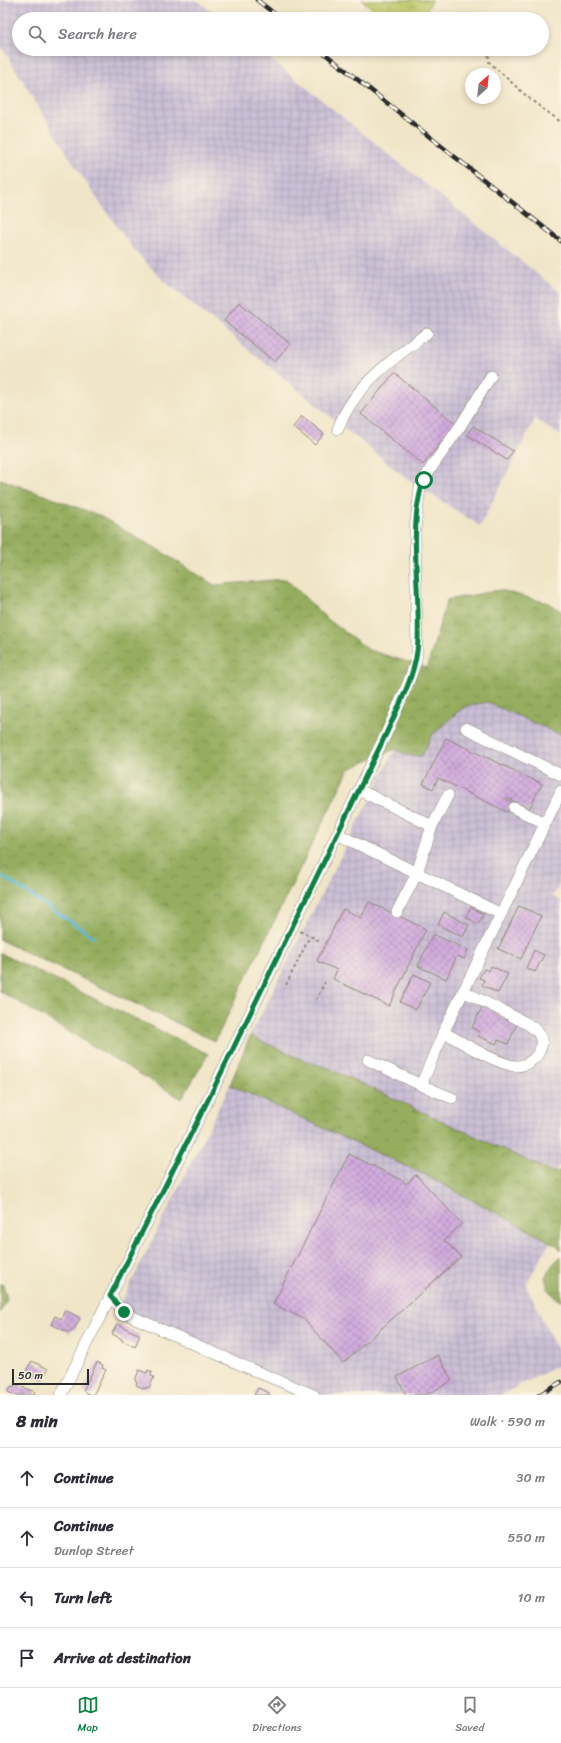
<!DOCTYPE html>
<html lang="en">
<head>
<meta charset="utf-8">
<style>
	body { margin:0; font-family:Sriracha,sans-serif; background:#f7f7f7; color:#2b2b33 }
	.compass { position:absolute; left:465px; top:68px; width:36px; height:36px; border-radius:50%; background:#fff; box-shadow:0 2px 6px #0003; rotate:27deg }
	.scale { position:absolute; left:12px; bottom:10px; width:77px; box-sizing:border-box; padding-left:4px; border:2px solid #2b2b2b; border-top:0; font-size:11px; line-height:14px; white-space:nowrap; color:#2b2b2b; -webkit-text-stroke:3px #fcf5e5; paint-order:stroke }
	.stop { position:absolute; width:12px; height:12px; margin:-9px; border:3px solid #0b8043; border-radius:50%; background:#fff }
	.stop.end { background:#0b8043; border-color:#fff; box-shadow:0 1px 4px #0008 }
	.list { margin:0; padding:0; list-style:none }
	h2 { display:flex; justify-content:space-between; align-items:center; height:52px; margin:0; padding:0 16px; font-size:17px }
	h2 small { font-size:13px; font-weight:400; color:#7c7c81 }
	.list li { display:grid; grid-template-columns:26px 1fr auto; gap:12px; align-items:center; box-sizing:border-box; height:60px; padding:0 16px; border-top:1px solid #e1e1e2 }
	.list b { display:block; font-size:15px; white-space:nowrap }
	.list p { margin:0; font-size:13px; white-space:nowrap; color:#7c7c81 }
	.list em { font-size:13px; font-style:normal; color:#7c7c81 }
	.icon { flex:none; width:22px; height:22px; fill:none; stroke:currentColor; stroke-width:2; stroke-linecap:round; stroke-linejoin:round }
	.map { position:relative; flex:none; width:561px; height:1395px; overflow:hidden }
	.search { position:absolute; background:#fff; box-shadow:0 2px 6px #0003; left:12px; right:12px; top:12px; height:44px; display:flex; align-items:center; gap:10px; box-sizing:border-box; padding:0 14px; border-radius:22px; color:#7c7c81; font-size:15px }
	.sheet { height:292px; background:#fff }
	nav { display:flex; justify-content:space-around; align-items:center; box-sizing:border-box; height:56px; border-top:1px solid #e1e1e2; background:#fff; font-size:11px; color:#7c7c81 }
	nav a { display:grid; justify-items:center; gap:2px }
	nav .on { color:#0b8043 }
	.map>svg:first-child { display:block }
	.industrial { fill:url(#industrial-grid) }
	.forest { fill:url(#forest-crowns); stroke:#606c45 }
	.park { fill:url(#park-tufts); stroke:#747a4b }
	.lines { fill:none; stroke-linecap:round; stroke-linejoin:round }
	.stream { stroke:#56b9d5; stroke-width:3 }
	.building { fill:url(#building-cross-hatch) }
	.minor-casing { stroke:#8e8879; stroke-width:12 }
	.path { stroke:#8e8879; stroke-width:2; stroke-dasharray:3 3; stroke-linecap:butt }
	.minor { stroke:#fff; stroke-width:11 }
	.rail-casing { stroke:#2b2b2b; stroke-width:4.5 }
	.rail { stroke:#fcf5e5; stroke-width:3; stroke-dasharray:9; stroke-linecap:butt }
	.route { stroke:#0b8043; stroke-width:5 }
</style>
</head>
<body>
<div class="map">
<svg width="561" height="1395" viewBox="0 0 561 1395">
	<defs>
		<pattern id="industrial-grid" width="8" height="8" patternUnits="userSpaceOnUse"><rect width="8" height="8" fill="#cbbfd5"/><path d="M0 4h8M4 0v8" fill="none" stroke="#aea4b7"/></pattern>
		<pattern id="forest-crowns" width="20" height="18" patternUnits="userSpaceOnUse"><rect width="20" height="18" fill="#96ad5f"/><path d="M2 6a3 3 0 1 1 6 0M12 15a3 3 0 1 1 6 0" fill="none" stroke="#7b8d4f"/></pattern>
		<pattern id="park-tufts" width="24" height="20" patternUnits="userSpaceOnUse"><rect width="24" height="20" fill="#bdc96b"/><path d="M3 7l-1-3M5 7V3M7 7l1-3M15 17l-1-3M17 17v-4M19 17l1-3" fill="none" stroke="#9aa358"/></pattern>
		<pattern id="building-cross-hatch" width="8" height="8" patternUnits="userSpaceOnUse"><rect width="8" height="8" fill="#d1abde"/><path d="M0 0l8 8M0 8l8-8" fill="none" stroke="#aa8bb4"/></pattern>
	</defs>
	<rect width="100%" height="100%" fill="#fcf5e5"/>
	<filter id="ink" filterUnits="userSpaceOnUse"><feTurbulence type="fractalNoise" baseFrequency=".025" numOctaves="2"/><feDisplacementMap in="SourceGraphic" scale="8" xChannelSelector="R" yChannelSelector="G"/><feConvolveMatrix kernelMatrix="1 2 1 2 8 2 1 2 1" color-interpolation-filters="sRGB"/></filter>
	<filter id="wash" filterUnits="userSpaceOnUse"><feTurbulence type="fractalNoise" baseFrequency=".012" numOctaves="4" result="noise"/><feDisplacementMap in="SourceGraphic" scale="16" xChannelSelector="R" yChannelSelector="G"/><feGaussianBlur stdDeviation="0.9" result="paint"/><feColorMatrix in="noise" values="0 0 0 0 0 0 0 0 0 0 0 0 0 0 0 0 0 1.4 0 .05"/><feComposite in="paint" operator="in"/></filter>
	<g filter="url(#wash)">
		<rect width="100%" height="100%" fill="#f0e5c7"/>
		<path class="industrial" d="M0,0H197L221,19H19V49H258L561,293V436L535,419L480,526L406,478L164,281L135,251L102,206L70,158L0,44Z
			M487,702L561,735V880L553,897L561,901V1165L552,1172L328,1068L303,1060L250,1036L395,749L406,755L422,756L432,735L454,715L466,706Z
			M230,1085L423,1174L550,1242L526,1285L561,1358V1364L501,1395H294L116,1313Z"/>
		<path class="forest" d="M0,479L98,515L154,547L214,585L286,579L326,618L369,650L427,668L447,600L500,590L548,603L561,611V735L487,702L466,706L454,715L432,735L422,756L406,755L395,749L349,769L215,1041L0,940Z
			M0,953L208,1054L182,1099L0,991Z
			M250,1036L303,1060L328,1068L552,1172L561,1171V1250L558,1246L423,1174L230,1085Z
			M561,1256V1302L548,1290L545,1277L553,1264Z
			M0,1284L3,1285L7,1299L0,1313Z"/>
		<path class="park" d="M362,0H432L422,19H386Z"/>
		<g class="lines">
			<path class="stream" d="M0,875L94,937"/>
		</g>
		<g id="blocks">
			<path class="building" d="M239,302L290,344L275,362L224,321Z
				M394,373L456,424L423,465L361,414Z
				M302,416L324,434L315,445L293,427Z
				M473,426L513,451L507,460L467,435Z
				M446,738L542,784L529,809L508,798L507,800L512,802L507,812L438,778L433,789L423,784Z
				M369,902L426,929L389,1006L333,979L337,970L317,961L343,909L361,918Z
				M519,906L541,916L521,959L498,949Z
				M471,907L484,914L478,924L466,917Z
				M444,912L469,925L463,937L438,925Z
				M433,934L468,950L464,959L457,956L446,979L418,966Z
				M534,950L544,955L535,972L526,968Z
				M491,966L508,974L498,993L482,985L484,980L479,978L484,969L489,971Z
				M414,974L430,982L416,1010L400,1002Z
				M482,1007L517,1024L508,1044L498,1040L496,1044L478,1036L480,1032L472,1028Z
				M349,1154L403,1181L406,1184L416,1175L462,1224L444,1240L461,1257L343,1363L304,1319L273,1304Z
				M65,1310L80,1318L74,1330L72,1329L70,1333L51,1324L55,1316L61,1319Z
				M117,1324L140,1335L135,1347L121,1340L122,1339L112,1334Z
				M438,1355L452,1381L426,1395H406L397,1377Z
				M32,1361L48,1369L42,1380L26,1371Z
				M97,1362L103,1365L102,1368L106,1370L93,1395H90L83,1391Z
				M139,1370L147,1373L148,1370L152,1372L151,1376L154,1377L149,1388L146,1387L145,1389L136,1385L137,1382L135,1381Z
				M15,1384L35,1392L34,1395H15L8,1392L11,1386L14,1387Z
				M258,1388L269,1393V1395H254Z"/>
		</g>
	</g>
	<g filter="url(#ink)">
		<use href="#blocks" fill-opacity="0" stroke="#8e8879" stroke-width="1"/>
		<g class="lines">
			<defs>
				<path id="minor" d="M338,429C353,386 392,360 427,333
					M466,728L561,775
					M359,790L432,826
					M514,808L545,823
					M337,834L501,914
					M397,912L417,873L432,826L448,795
					M443,1032C460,1041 498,1065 516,1066C527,1066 538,1058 541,1047C544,1035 534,1028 526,1023L463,991
					M368,1060L421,1085L445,1029L561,791
					M421,1085L452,1098
					M110,1296L124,1312L133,1317L260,1373L314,1395
					M61,1395L211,1094L386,734L407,686L416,661L417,651L415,529L420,488L431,468L461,425L491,376"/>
			</defs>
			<use href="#minor" class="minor-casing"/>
			<path class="path" d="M488,49L489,62L531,100L561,122
				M300,931L320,941
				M286,985L310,936
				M316,1000L325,982"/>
			<use href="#minor" class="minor"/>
			<defs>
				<path id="rail" d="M257,0L281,19
					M319,49L561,241
					M539,1395L561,1382"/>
			</defs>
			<use href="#rail" class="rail-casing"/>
			<use href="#rail" class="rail"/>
		</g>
	</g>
	<g class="lines" filter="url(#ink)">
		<path class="route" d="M124,1312L110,1296L211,1094L386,734C399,705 417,673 418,640C420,596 412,553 417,509C419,499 420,489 424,480"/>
	</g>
</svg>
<svg class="compass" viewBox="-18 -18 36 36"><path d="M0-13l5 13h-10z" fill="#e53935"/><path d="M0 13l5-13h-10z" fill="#7c7c81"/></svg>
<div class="scale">50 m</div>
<div class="stop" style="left:424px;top:480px"></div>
<div class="stop end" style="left:124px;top:1312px"></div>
<div class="search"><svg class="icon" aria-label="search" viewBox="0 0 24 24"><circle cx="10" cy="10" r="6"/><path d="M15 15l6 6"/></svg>Search here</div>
</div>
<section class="sheet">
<h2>8 min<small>Walk · 590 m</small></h2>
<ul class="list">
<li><svg class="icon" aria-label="ahead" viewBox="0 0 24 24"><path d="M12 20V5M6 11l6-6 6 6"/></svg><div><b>Continue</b></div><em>30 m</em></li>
<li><svg class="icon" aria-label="ahead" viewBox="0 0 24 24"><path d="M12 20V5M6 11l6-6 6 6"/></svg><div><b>Continue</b><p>Dunlop Street</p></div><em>550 m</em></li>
<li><svg class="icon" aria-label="left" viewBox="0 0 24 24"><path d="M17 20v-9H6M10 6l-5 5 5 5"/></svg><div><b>Turn left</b></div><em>10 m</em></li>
<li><svg class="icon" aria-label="arrive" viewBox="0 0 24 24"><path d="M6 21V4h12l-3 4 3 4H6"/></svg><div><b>Arrive at destination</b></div></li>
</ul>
</section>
<nav>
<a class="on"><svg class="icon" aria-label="map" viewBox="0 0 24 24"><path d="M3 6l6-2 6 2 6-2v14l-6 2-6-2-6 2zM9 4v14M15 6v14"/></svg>Map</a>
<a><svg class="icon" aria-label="directions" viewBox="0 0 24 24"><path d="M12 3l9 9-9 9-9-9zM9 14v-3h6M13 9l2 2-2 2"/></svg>Directions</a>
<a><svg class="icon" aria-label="saved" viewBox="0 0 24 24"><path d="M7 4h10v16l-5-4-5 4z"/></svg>Saved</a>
</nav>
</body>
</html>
